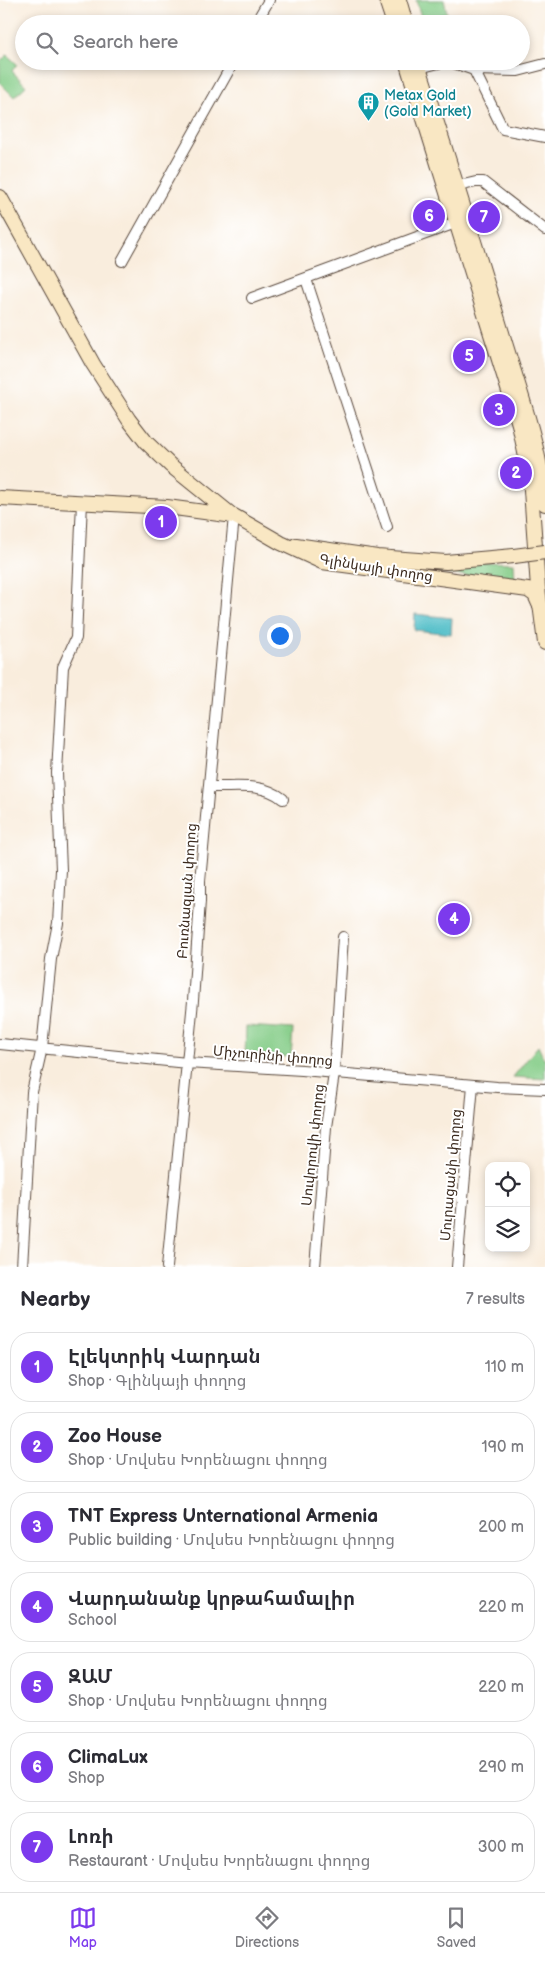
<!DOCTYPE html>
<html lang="en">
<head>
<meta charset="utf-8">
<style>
	body { margin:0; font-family:"Balsamiq Sans","Noto Sans Armenian",sans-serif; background:#f2f2f3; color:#2b2b33 }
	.controls { position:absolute; right:15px; bottom:15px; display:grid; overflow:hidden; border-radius:10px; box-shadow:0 2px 8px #0003 }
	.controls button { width:45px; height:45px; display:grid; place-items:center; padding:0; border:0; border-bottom:1px solid #e1e1e2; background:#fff; color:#2b2b33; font:25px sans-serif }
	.you { position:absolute; left:279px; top:635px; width:18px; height:18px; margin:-12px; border:4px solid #fff; border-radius:50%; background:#1a73e8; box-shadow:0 0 0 8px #1a73e833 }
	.badge { display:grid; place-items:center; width:32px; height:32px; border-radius:50%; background:#7c3aed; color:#fff; font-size:16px; font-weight:700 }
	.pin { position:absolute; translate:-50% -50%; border:2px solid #fff; box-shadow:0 1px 5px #0006 }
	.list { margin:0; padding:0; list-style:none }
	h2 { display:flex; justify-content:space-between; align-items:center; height:65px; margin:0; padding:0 20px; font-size:21px }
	h2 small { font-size:16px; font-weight:400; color:#7c7c81 }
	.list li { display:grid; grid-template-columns:32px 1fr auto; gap:15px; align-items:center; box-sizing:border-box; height:70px; margin:0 10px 10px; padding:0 10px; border:1px solid #e1e1e2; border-radius:20px }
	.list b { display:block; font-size:19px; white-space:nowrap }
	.list p { margin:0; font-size:16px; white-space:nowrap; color:#7c7c81 }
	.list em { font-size:16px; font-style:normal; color:#7c7c81 }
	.icon { flex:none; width:28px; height:28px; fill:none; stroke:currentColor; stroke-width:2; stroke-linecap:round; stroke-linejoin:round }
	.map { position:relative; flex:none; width:545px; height:1267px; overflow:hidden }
	.search { position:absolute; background:#fff; box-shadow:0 2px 8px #0003; left:15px; right:15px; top:15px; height:55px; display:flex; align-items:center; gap:12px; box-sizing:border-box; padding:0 18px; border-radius:28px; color:#7c7c81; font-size:19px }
	.sheet { height:625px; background:#fff }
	nav { display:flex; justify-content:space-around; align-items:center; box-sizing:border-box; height:70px; border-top:1px solid #e1e1e2; background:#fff; font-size:14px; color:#7c7c81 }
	nav a { display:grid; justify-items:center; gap:2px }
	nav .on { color:#7c3aed }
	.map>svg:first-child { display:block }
	.green { fill:#86cd89; stroke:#607c54 }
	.water { fill:#4fbdc7; stroke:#457472 }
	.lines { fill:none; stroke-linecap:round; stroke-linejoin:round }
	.street-casing { stroke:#58473b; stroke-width:12 }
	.secondary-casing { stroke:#58473b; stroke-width:16 }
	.street { stroke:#fff; stroke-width:10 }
	.secondary { stroke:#f9e7c3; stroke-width:14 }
	.secondary-bridge-casing { stroke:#58473b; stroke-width:16; stroke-linecap:butt }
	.secondary-bridge { stroke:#f9e7c3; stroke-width:14 }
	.labels { text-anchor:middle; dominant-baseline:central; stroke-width:4; stroke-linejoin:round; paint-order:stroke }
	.culture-label { font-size:14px; fill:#0d838f; stroke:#fff; text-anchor:start }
	.street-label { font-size:14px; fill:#3b2a1e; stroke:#fff }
</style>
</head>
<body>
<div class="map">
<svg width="545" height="1267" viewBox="0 0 545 1267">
	<rect width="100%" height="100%" fill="#fff"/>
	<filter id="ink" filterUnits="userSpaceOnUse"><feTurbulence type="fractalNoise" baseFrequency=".02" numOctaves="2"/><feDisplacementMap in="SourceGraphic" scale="10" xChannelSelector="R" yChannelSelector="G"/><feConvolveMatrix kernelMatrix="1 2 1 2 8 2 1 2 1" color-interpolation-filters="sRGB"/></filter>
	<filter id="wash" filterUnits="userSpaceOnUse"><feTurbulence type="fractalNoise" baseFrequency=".0096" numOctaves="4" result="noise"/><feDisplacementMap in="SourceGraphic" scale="20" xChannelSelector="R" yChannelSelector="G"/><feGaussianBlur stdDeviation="1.12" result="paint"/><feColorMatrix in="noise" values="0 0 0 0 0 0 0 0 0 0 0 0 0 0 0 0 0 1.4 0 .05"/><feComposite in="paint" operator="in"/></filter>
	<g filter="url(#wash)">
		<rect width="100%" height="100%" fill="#f9eddd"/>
		<path class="green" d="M416,0H444L447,13L422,20Z
			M7,55L17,64L12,71L26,86L14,97L0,83V62Z
			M351,558L514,563L515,581L441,573Z
			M246,1026L293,1029L291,1057L245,1053Z
			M538,1046L545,1061V1079L513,1077Z"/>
		<path class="water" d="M415,614L452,618L451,634L414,630Z"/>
	</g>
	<g filter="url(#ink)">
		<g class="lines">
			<defs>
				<path id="street" d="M255,24L269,0
					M415,69L439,63L451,62L474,70L518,71L545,64
					M474,70L503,129L545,137
					M450,188L476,182H483L545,230
					M122,261L234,61
					M306,279L387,527
					M252,298L458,222
					M210,787C236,788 262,782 283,799
					M0,1044L187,1063L302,1070L497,1087L545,1089
					M22,1267L32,1092L42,1048L51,959L58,923L61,870L57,773L63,667L76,638L82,502
					M167,1267L193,1001L200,901V881L234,516
					M315,1267L326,1127L334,1074L343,937
					M457,1267L473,1085"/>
				<path id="secondary" d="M386,0L394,24
					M399,0L406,24
					M406,61L519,424L530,476L538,588L545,643
					M417,61C447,153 475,244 503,336C519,390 541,448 545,504
					M0,197L93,364L129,420L146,442L170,465L233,516
					M0,498L167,507L234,516L281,543L322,562L528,590L535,595L539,604
					M296,545L377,557L446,562L514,556"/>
			</defs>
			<use href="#street" class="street-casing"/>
			<use href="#secondary" class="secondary-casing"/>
			<use href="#street" class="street"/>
			<use href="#secondary" class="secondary"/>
			<defs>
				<path id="secondary-bridge" d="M514,556L545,552"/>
			</defs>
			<use href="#secondary-bridge" class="secondary-bridge-casing"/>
			<use href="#secondary-bridge" class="secondary-bridge"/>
		</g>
	</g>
	<defs>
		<symbol id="building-pin" viewBox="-11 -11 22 30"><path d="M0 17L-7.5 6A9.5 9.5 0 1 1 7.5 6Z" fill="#0f9aa8" stroke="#fff"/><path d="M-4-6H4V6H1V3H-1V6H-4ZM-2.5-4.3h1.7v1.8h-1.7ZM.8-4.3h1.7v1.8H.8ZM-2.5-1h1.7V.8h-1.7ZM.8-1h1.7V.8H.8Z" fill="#fff"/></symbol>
	</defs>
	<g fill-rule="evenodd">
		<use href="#building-pin" x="356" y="90" width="25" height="34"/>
	</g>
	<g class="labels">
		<g class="culture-label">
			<text x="384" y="95">Metax Gold<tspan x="384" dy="16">(Gold Market)</tspan></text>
		</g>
		<g class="street-label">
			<text transform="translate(376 568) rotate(9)">Գլինկայի փողոց</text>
			<text transform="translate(187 891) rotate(-86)">Բուռնազյան փողոց</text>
			<text transform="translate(273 1056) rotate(5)">Միչուրինի փողոց</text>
			<text transform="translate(313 1145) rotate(-84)">Սուվորովի փողոց</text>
			<text transform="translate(451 1175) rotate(-85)">Մուրացանի փողոց</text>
		</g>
	</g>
</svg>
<div class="controls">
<button><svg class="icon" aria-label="locate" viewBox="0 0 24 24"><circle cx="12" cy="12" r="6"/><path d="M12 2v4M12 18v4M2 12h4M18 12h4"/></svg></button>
<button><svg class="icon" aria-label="layers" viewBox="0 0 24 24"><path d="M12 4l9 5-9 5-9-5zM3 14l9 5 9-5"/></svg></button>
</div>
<div class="you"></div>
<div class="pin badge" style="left:161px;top:522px">1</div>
<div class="pin badge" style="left:516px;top:473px">2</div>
<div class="pin badge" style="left:499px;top:410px">3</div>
<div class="pin badge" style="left:454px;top:919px">4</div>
<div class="pin badge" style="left:469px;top:356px">5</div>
<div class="pin badge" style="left:429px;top:216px">6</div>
<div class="pin badge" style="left:484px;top:217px">7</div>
<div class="search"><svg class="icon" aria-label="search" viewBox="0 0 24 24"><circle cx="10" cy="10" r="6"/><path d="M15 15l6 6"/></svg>Search here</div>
</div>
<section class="sheet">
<h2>Nearby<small>7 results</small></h2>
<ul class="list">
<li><span class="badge">1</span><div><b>Էլեկտրիկ Վարդան</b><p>Shop · Գլինկայի փողոց</p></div><em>110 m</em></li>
<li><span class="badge">2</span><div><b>Zoo House</b><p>Shop · Մովսես Խորենացու փողոց</p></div><em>190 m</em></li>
<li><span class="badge">3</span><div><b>TNT Express Unternational Armenia</b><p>Public building · Մովսես Խորենացու փողոց</p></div><em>200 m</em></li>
<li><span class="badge">4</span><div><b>Վարդանանք կրթահամալիր</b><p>School</p></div><em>220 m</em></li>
<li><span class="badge">5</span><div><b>ԶԱՄ</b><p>Shop · Մովսես Խորենացու փողոց</p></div><em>220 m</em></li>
<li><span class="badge">6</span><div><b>ClimaLux</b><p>Shop</p></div><em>290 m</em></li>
<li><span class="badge">7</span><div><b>Լոռի</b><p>Restaurant · Մովսես Խորենացու փողոց</p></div><em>300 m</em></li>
</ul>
</section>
<nav>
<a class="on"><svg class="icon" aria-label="map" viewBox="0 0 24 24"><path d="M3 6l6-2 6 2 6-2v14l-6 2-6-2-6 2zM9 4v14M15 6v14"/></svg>Map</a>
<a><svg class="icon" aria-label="directions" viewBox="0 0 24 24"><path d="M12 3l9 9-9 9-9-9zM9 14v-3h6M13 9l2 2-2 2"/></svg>Directions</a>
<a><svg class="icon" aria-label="saved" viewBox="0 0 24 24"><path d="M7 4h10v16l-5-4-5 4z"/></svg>Saved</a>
</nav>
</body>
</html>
